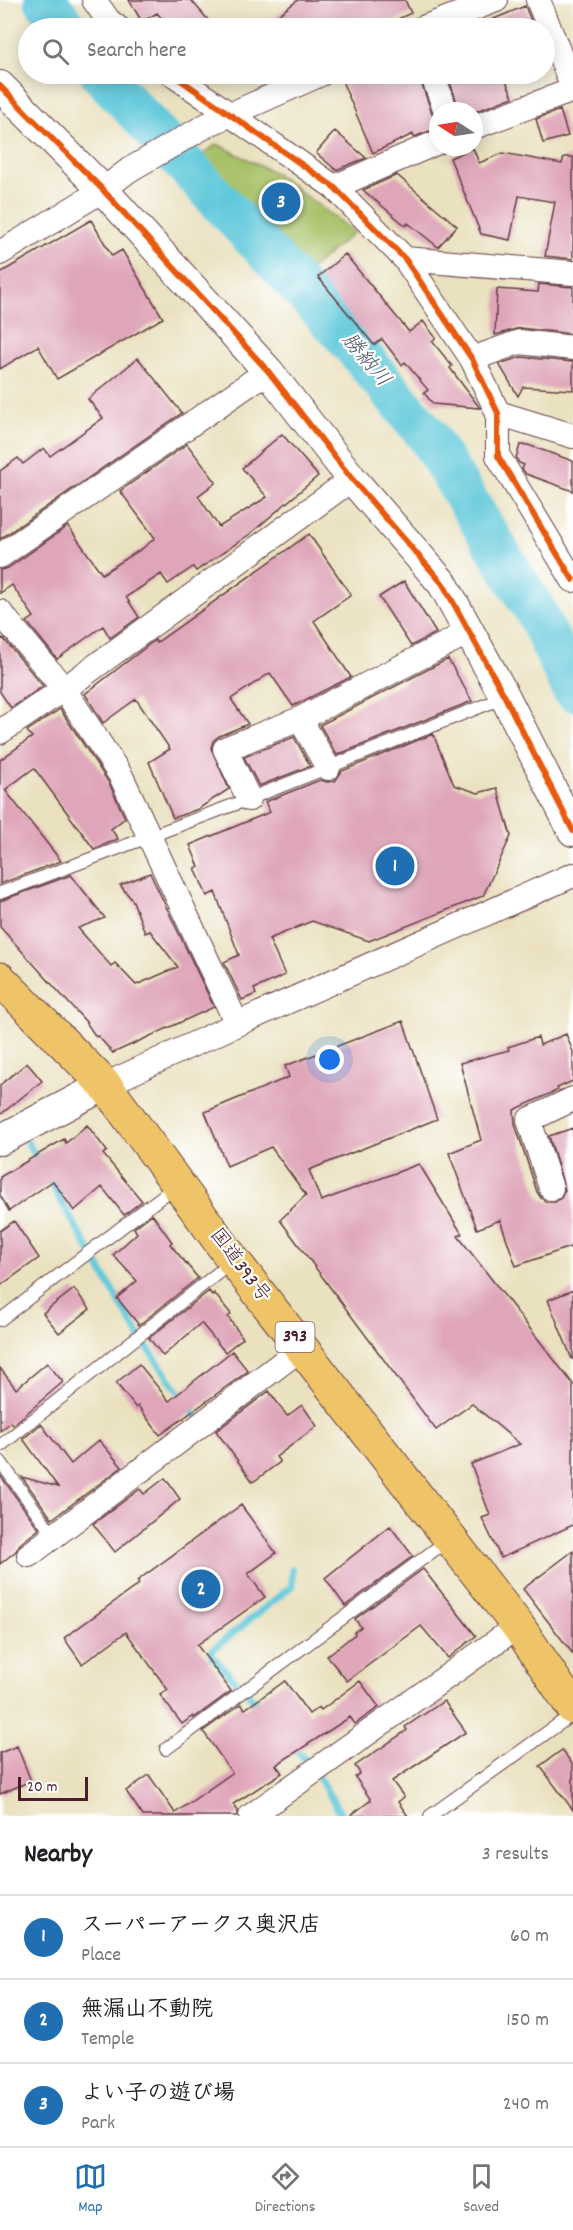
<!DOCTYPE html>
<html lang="en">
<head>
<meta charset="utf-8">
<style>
	body { margin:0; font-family:Dekko,"Klee One",sans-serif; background:#f6f6f6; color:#202124 }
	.compass { position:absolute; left:429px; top:102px; width:54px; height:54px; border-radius:50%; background:#fff; box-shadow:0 3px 15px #0003; rotate:282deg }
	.scale { position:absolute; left:18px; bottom:15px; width:70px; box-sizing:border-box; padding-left:6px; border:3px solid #4a1f2b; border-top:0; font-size:16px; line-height:21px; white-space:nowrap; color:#4a1f2b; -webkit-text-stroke:4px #fff; paint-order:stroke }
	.you { position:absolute; left:330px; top:1060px; width:21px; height:21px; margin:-15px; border:4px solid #fff; border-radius:50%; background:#1a73e8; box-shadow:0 0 0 9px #1a73e833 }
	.badge { display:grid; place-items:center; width:39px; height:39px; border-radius:50%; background:#1f6fb2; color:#fff; font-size:20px; font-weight:700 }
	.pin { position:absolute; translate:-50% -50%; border:3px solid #fff; box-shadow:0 2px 6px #0006 }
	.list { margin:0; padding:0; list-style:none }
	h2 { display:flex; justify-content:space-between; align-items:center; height:78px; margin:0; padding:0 24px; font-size:26px }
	h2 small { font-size:20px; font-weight:400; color:#757577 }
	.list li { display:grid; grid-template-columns:39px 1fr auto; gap:18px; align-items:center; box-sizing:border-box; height:84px; padding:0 24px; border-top:2px solid #e0e0e0 }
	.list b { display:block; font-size:22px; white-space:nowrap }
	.list p { margin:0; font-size:20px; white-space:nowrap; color:#757577 }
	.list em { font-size:20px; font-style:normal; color:#757577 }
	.icon { flex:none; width:33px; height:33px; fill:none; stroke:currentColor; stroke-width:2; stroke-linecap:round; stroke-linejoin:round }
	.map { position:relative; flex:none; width:573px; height:1816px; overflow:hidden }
	.search { position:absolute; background:#fff; box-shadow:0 3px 15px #0003; left:18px; right:18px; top:18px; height:66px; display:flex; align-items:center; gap:15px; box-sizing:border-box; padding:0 21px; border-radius:33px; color:#757577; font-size:22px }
	.sheet { height:330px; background:#fff }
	nav { display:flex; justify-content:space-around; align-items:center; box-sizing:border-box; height:84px; border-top:2px solid #e0e0e0; background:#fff; font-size:16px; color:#757577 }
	nav a { display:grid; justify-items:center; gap:3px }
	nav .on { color:#1f6fb2 }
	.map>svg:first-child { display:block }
	.green { fill:#a7c167; stroke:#787049; stroke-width:1.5 }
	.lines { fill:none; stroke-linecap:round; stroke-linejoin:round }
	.stream { stroke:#5ec8da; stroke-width:7 }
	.river { stroke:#5ec8da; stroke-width:42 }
	.building { fill:#dfa6ba }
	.service-casing { stroke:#623c41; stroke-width:14 }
	.minor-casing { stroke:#623c41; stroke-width:26 }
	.tertiary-casing { stroke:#623c41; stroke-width:32 }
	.trunk-casing { stroke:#623c41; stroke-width:35 }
	.service { stroke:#fff; stroke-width:12 }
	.minor { stroke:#fff; stroke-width:24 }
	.tertiary { stroke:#fff; stroke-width:30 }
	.trunk { stroke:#efc469; stroke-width:33 }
	.cycleway-casing { stroke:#fff; stroke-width:10 }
	.cycleway { stroke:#e8590c; stroke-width:6 }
	.labels { text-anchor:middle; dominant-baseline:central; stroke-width:4.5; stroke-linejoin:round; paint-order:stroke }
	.shield { fill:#fff; stroke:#80626b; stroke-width:1.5 }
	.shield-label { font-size:18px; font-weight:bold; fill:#4a1f2b }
	.street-label { font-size:20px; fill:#4a1f2b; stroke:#fff }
	.water-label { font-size:21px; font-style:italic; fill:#515a68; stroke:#fff }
</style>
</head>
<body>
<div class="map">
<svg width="573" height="1816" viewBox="0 0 573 1816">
	<rect width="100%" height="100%" fill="#fff"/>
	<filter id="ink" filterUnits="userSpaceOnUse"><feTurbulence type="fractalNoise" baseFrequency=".0167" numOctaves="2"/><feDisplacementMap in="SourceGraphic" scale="12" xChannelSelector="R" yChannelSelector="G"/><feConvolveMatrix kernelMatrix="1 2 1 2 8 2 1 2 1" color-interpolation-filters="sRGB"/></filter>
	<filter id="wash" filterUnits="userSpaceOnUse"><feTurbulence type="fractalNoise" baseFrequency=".008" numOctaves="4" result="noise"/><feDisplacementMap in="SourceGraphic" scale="24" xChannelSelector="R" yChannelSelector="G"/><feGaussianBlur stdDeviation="1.35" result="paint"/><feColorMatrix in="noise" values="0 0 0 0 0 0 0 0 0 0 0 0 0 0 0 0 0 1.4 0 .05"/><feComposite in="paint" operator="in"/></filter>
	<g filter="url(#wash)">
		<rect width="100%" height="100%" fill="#eae1bf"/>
		<path class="green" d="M217,144L275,173L354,232L310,270L202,155Z"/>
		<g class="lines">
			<path class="stream" d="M28,1143L39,1163
				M46,1175L139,1336L199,1420
				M262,1709L213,1657L212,1650L292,1586V1569
				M292,1745L315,1771L342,1816"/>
			<path class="river" d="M45,0L67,28
				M101,74L349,341L427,435L537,614L573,690"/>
		</g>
		<g id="blocks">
			<path class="building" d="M129,0H191L215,28H170L157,13L142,22Z
				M298,0H405L411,13L379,28H261Z
				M525,6L534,28H472Z
				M359,74H418L433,116L438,123V128L414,137L413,134L373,153L342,81Z
				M447,74H503L513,97L474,112L460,111Z
				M560,110L568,136L543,143L536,119Z
				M335,131L366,158L336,170L316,153Z
				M473,148L479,163L503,153L562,164L564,157H573V259L545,256L555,202L519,196L510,240L481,234L450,158Z
				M397,175L457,226L438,247L408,223L406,226L363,190Z
				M91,220L112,256L122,250L163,318L57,379L38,346L0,369V273Z
				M345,254L409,332L423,321L436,338L432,341L452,366L450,368L480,408L433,404L424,393L428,390L405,362L402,365L382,339L374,345L318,277Z
				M539,284L573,287V334L520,328L495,335L497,289L538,292Z
				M521,357L573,362V390L523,387L518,396L499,364Z
				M138,358L182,413L0,539V471L18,458L23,464L44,448L50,456L103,418L88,399Z
				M282,434L318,476L250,534L196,571L193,567L168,584L161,574L126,597L139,617L110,638L103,626L57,659L27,622L34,617L12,585L0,593V570L8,568L68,526L102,574L143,548L155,538L120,491L187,444L216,482L198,496L219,527L267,497L242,468Z
				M520,445H528L573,461V491L526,474L522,469L524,465L519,463L516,458Z
				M309,534L351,595L314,621L351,677L293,706L270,673L231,699L248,724L219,736L213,741L211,748L229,789L198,809L173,818L149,762L170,749L136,699L103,723L85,694L155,640L156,643Z
				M404,581L436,633L411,646L379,597Z
				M3,638L43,686L11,708L0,692V641Z
				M448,659L472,701L337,755L320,725Z
				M60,709L109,783L125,818L111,829L118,839L94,849L34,768L5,790L61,861L0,884V760L32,737L27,731Z
				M433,734L454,785L478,793L497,788L511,836L483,896L369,941L312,921L269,939L285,975L254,989L256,994L242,1000L224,962L239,955L215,892L207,896L195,868L199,867L190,845L270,812L265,802L320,780L327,782L335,781L342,771Z
				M294,737L310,766L259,786L244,757Z
				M150,873L214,1007L113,1053L98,1036L96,1037L86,1022L0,927V901L71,875L105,918L78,928L111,966L115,963L136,985L178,967L150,931L145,933L133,901L120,885Z
				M403,1021L437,1119L309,1170L321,1201L419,1164L462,1234L458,1236L573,1384V1525L501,1558L482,1518L490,1515L471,1464L520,1444L472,1404L436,1430L280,1220L306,1195L271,1147L227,1166L205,1112L289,1077L285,1066Z
				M566,1034L573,1052V1081L557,1088L558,1090L514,1110L515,1124L537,1192L541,1198L547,1202H555L561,1198L565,1190L549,1136L573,1128V1246L516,1266L500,1220L477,1229L449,1153L481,1140L460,1063L509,1050L508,1047L538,1037L540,1045Z
				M27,1063L42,1081L0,1115V1085Z
				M87,1125L107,1151L103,1154L142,1201L124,1215L102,1187L74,1211L53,1181L9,1211L0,1195V1177L64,1139L66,1143Z
				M152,1214L172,1242L170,1244L198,1278L139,1325L117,1298L137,1281L113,1255L137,1233L134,1228Z
				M14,1221L39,1258L0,1286V1231Z
				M74,1289L90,1309L59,1333L43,1313Z
				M573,1290V1359H572L548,1300Z
				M209,1291L212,1295L214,1293L231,1314L228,1317L243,1338L225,1352L201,1323L163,1356L149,1338Z
				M232,1351L248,1371L160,1435L138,1406L136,1408L116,1383L139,1364L169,1401Z
				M47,1363L63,1382L13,1425L11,1422L0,1431V1368L16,1389Z
				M269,1391L287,1416L302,1405L317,1426L276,1457L280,1462L253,1482L216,1431Z
				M41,1424L71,1464L99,1440L122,1467L52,1519L22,1477L58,1487L23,1439Z
				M0,1475L39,1529L20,1544L16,1551L0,1564Z
				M165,1478L180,1499L115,1552L93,1524L140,1489L144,1494Z
				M241,1505L276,1553L248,1574L265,1597L197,1645L231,1691L194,1718L193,1716L182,1724L160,1695L168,1690L126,1632L82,1664L64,1638L139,1584L137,1581Z
				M390,1526L413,1556L345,1606L325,1578Z
				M573,1551V1654L523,1589Z
				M423,1569L476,1636L448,1658L421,1626L347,1681L327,1656L355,1634L354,1632L361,1627L355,1619Z
				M285,1681L309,1714L319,1707L321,1710L360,1681L379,1707L355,1724L350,1717L276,1765L282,1773L233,1804L238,1811L237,1816H143L126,1791L149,1775L175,1813L232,1773L203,1731L241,1704L245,1709Z
				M444,1701L466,1732L392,1781L404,1797L398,1802L408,1816H350L371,1800L355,1777L360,1773L355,1766L407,1730L405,1727Z
				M17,1746L31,1781L0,1794V1753Z
				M562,1750L573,1765V1810L540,1766Z"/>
		</g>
	</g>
	<g filter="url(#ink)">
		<use href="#blocks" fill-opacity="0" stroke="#623c41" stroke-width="1.5"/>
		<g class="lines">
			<defs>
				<path id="service" d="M0,893L249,799L505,697
					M0,1320L177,1185
					M0,1446L233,1261
					M0,1461L54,1536
					M166,1749L448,1540
					M430,1816L573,1714"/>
				<path id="minor" d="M94,0L108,20L118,28
					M538,0L573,88
					M423,28L496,0
					M172,74L334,187L405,259L472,359L498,413V456L573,580
					M432,74L446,111
					M474,127L573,90
					M334,187L438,142
					M0,253L103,190L129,170L207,125L321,74
					M405,259L573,273
					M472,359L519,342L573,348
					M498,413L573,436
					M0,556L268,371
					M0,612L64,689L121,776L237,1024
					M0,732L64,689L352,479
					M328,768L300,719L469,632
					M249,799L225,749L300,719
					M105,1085L237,1024L573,875
					M551,1188L529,1120L573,1099
					M29,1555L303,1347
					M251,1816L518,1626"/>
				<path id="tertiary" d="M0,86L103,190L268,371L352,479L443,584L505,697L573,831
					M0,1140L105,1085"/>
				<path id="trunk" d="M0,979L105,1085L234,1261L518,1626L573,1708"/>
			</defs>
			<use href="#service" class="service-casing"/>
			<use href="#minor" class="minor-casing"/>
			<use href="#tertiary" class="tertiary-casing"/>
			<use href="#trunk" class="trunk-casing"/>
			<use href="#service" class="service"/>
			<use href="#minor" class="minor"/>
			<use href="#tertiary" class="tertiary"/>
			<use href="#trunk" class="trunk"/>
			<defs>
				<path id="cycleway" d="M172,74L334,187L405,259L472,359L498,413V456L573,580
					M0,86L103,190L268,371L352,479L443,584L505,697L573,831"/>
			</defs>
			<use href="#cycleway" class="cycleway-casing"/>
			<use href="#cycleway" class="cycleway"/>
		</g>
	</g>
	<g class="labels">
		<rect class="shield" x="275.5" y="1322" width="39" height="30" rx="4.5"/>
		<g class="shield-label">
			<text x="295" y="1337">393</text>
		</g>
		<g class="street-label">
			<text transform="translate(239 1266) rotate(53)">国道393号</text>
		</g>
		<g class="water-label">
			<text transform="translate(365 361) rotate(50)">勝納川</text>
		</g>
	</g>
</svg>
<svg class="compass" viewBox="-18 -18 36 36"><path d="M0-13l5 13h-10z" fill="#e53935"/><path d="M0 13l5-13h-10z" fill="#757577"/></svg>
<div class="scale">20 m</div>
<div class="you"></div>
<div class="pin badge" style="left:395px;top:866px">1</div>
<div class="pin badge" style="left:201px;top:1589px">2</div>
<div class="pin badge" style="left:281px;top:202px">3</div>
<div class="search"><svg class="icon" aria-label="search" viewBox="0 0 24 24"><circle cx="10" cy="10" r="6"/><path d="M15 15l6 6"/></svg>Search here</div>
</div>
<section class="sheet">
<h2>Nearby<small>3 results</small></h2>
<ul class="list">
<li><span class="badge">1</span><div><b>スーパーアークス奥沢店</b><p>Place</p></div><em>60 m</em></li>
<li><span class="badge">2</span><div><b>無漏山不動院</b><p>Temple</p></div><em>150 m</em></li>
<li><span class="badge">3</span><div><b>よい子の遊び場</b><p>Park</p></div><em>240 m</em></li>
</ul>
</section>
<nav>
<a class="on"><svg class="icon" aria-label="map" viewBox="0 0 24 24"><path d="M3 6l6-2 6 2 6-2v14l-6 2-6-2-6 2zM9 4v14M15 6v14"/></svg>Map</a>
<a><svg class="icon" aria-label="directions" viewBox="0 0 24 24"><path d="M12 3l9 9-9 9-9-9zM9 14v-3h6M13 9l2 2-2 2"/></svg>Directions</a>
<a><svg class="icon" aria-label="saved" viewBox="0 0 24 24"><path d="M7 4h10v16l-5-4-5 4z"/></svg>Saved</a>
</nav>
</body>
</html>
